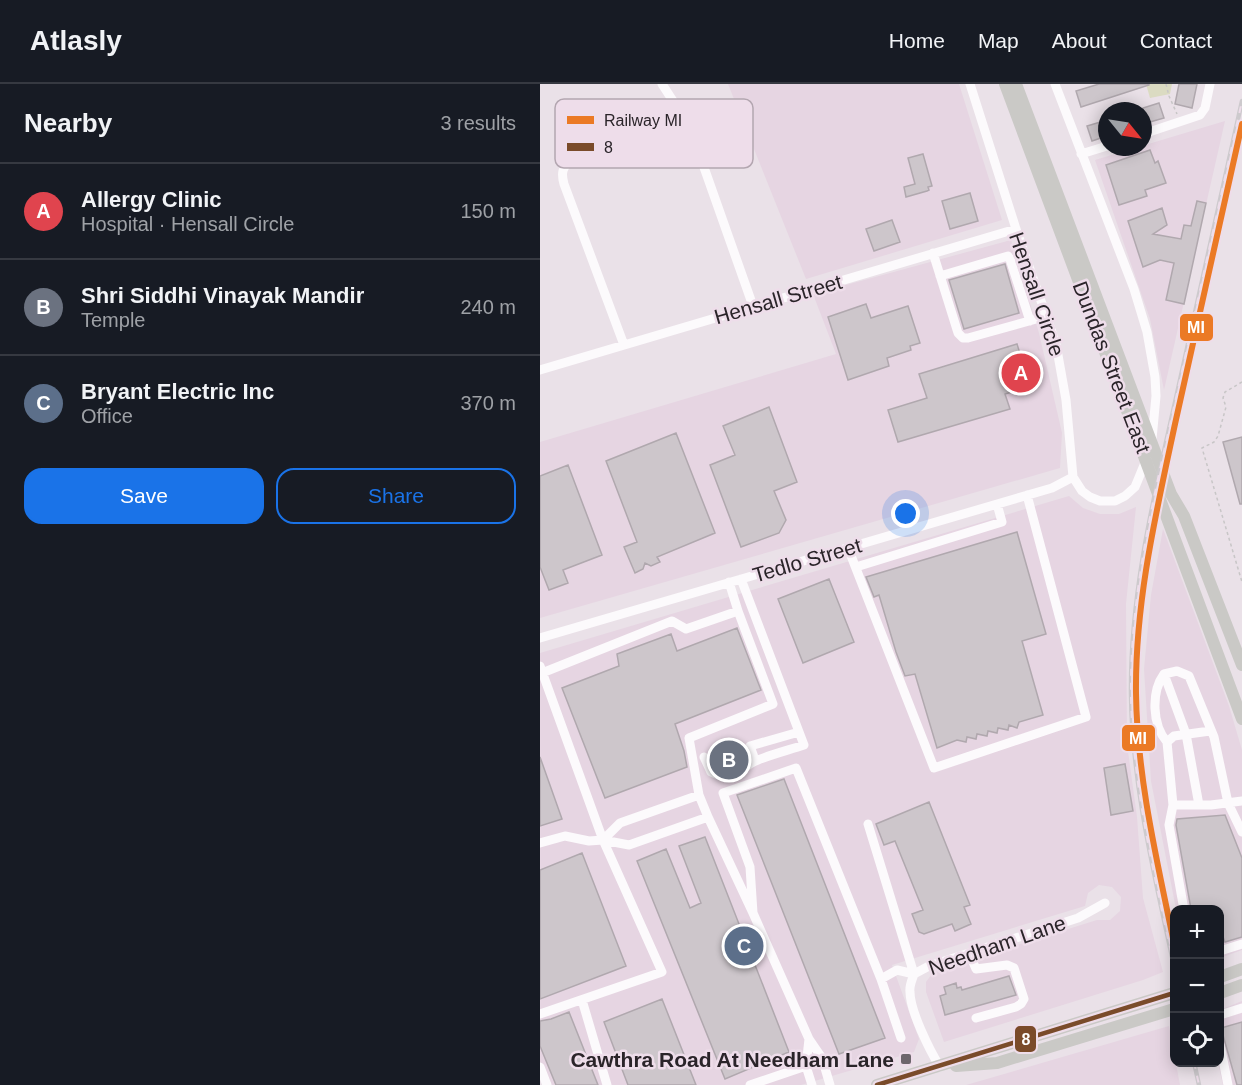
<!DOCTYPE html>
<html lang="en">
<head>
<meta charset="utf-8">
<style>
	body { margin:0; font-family:Arial,sans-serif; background:#242831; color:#f1f3f6 }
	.controls { position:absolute; right:18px; bottom:18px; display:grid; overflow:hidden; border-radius:12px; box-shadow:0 3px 15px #0003 }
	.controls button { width:54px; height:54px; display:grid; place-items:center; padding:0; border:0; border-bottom:2px solid #363941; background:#171b24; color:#f1f3f6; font:30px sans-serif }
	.compass { position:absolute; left:558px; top:18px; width:54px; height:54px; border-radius:50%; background:#171b24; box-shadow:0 3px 15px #0003; rotate:120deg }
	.you { position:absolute; left:366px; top:430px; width:21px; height:21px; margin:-15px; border:4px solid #fff; border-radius:50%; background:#1a73e8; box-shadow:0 0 0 9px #1a73e833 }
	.badge { display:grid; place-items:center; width:39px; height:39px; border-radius:50%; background:#1a73e8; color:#fff; font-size:20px; font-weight:700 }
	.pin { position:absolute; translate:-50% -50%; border:3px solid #fff; box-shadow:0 2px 6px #0006 }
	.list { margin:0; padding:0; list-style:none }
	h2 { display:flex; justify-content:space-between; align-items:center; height:78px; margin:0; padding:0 24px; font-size:26px }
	h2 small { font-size:20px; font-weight:400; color:#9ea1a6 }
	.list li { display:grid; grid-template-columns:39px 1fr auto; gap:18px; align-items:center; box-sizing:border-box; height:96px; padding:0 24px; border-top:2px solid #363941 }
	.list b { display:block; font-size:22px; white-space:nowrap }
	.list p { margin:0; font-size:20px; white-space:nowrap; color:#9ea1a6 }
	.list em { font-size:20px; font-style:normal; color:#9ea1a6 }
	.actions { display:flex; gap:12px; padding:18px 24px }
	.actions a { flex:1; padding:14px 0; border:2px solid #1a73e8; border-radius:18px; text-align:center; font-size:21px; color:#1a73e8 }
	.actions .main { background:#1a73e8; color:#fff }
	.icon { flex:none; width:33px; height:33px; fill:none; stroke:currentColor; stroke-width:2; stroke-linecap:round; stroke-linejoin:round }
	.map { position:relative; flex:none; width:702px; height:1001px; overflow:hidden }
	header { display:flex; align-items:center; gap:36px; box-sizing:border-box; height:84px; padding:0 30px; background:#171b24; border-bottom:2px solid #363941 }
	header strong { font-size:28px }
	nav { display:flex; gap:33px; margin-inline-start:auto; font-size:21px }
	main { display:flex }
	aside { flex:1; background:#171b24 }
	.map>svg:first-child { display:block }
	.built { fill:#e6d5e2 }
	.green { fill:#dbdbc2 }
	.building { fill:#cdc6cb; stroke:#b0a8ae; stroke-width:1.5 }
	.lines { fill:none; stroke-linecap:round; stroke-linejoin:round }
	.path { stroke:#c8c6c7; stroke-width:1.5; stroke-dasharray:3 3; stroke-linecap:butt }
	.minor { stroke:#fcfafc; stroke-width:9 }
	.major { stroke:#cac9c6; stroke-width:12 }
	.rail-casing { stroke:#cdcacd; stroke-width:4.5 }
	.rail { stroke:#eeddea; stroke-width:2; stroke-dasharray:7; stroke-linecap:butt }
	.bus-1-casing { stroke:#eeddea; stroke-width:9 }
	.bus-1 { stroke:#7a4b2a; stroke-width:4.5 }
	.rail-1-casing { stroke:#eeddea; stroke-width:10 }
	.rail-1 { stroke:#eb7a25; stroke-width:6 }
	.poi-dot { fill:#6d666c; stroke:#eeddea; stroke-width:2 }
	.labels { text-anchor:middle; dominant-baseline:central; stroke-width:5; stroke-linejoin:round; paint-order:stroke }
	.street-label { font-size:21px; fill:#2a2429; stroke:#eeddea }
	.poi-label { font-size:21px; font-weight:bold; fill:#2a2429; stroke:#eeddea; text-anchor:end }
	.key { fill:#eeddea; stroke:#b3a6b0; stroke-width:1.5 }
	.key-label { font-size:16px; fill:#2a2429 }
	.line-badge { stroke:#eeddea; stroke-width:2 }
	.badge-label { font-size:16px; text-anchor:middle; font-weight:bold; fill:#fff }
</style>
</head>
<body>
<header>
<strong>Atlasly</strong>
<nav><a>Home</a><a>Map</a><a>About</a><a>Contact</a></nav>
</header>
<main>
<aside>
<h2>Nearby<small>3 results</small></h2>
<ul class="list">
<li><span class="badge" style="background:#e0444e">A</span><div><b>Allergy Clinic</b><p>Hospital · Hensall Circle</p></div><em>150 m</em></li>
<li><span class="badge" style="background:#6b7280">B</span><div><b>Shri Siddhi Vinayak Mandir</b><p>Temple</p></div><em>240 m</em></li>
<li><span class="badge" style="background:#5c6f8a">C</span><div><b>Bryant Electric Inc</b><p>Office</p></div><em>370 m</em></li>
</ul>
<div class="actions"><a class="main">Save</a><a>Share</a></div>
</aside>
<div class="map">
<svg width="702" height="1001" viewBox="0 0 702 1001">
	<rect width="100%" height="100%" fill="#eae1e8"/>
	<path class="built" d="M188,0H419L462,136L266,195Z
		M685,37L624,306L610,235L555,76Z
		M471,156L499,249L522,349L520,384L0,534V358L296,270L273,210Z
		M529,412L543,424L560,430H579L596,423L586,520L587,660L597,733L603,814L623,888L603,896L404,958L386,908V898L394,887L557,836H570L580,827L581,813L572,803L559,801L548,809L545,822L352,881L379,955L374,968L261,1001H4L0,991V569Z
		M623,445L689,622L702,666V866L680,874V826L636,825L611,697L604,585L611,511Z
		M702,917V1001H683L678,979L680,978V926Z
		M629,942L640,1001H426Z"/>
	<path class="green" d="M606,0H632L630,10L610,14Z"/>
	<path class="building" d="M559,0H609V1L541,23L536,7Z
		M639,0H657L652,24L635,20Z
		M619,19L624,34L603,40V24Z
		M567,36V52L552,57L547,42Z
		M610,66L615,79L618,77L626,99L605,106L607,112L579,121L566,81Z
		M383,70L392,102L388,103L389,106L387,107L366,113L364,103L375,100L368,74Z
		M430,109L438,137L410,145L402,117Z
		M657,117L666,119L644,220L626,216L634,179L620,176L603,183L588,137L622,124L627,141L613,150L641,155L644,141L651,142Z
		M352,136L360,158L334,167L326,145Z
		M465,180L479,229L424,245L409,196Z
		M326,220L331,234L368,222L380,259L370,262L371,266L347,274L349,282L308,296L288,233Z
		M477,260L481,273L486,272L490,284L494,283L499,300L465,310L470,325L358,358L348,326L387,314L379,290Z
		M229,323L257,398L234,407L246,436L239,449L201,463L170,381L195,371L183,342Z
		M136,349L175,449L117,473L120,478L111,482L105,479L103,485L95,489L84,463L97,458L66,377Z
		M702,353V420H700L683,358Z
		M28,381L62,471L23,486L28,499L9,506L0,483V392Z
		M477,448L506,550L482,557L503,631L479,638L477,644L469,641L468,646L458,644L457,649L448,647L447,652L437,650L436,655L427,653L426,658L417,656L397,664L375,590L365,592L356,568L339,511L334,513L326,493Z
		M289,495L314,558L263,579L238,515Z
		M197,544L221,606L135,640L144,667L147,683L65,714L22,604L79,582L77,570L131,550L137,567Z
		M189,664L201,667L204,676L190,685L177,683L175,675L180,666Z
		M0,673L22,735L0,742Z
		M585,680L593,727L571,731L564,684Z
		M244,695L345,954L299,970L197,711Z
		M389,718L430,821L424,823L431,840L415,847L412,840L384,850L379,848L372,830L383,826L355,757L344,761L336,740Z
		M685,731L702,774V853L685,858L680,845V825H651L636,741L637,735Z
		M165,753L249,968L185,995L97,777L126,765L150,824L161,819L139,762Z
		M42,769L86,882L0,915V786Z
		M469,892L476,911L405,931L400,912L406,910L404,903L416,899L417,904L421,903L422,906Z
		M122,915L156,1001H88L64,938Z
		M29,928L58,1001H16L0,962V937L11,935Z
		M702,938V1001H697L681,944Z"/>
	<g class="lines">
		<path class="path" d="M626,0L629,12L637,30
			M702,298L685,308L683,314L686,323L678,352L674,358L662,364L702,498"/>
		<path class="minor" d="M122,0L148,40L154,55L213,222
			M430,0L476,145L516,260L526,316L533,393L542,407L550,413L560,417H575L585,412L595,403L607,374
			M515,0L594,205L607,248L615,293L616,312L612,355
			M603,50L660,31L665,24L670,0
			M541,70L567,62
			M393,169L418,249L423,254H428L507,232
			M400,192L468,172L470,175L490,237
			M84,261L24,100C21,89 22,84 31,76L99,55L141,30
			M0,286L476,145
			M308,464L394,684L546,633L487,411
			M316,483L462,438L457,420
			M0,554L512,404L533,393
			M0,582L63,756
			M2,589L132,537L146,545L198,527L189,498
			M624,590L646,650L659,721
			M627,658L634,652L670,647
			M164,673L171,688C196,700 199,683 218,676C233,670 249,666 264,661L201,495
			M215,676L210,662L259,648
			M633,721H671L702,717
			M168,733L213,829L269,955L266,982L210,1001
			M328,740L374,890L357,886L341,895L361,954
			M63,756L80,739L159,711L149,654L233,620L198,527
			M63,756L89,761L168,733L159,711
			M0,759L25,752L49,757L63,756L122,888L0,930
			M644,826L629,741L633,721L627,658C612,641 611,608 624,590L637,587L649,592L674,653L688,719L702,748
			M213,829L210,783L183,709L256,684L341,895
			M680,867L702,860
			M429,869L436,885L467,881L474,884L484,915L481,920L476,923L436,934
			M42,916L67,1001
			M680,931L702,924
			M269,955L282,974L290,1001
			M680,961L688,1001
			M266,982L272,1001
			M0,983L7,1001
			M400,983C390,967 370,927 370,908C369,902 372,896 374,890L389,882L538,834L565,819"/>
		<path class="major" d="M465,0L702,635
			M476,0L631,410L644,432L702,581
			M680,893L702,885
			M680,909L702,901
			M416,982L457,979L634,925
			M337,1001L634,909"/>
		<defs>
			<path id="rail" d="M634,882C615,793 592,702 591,610C590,509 614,412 636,314C658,215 680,116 702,17
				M654,978L659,1001"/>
		</defs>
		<use href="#rail" class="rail-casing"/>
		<use href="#rail" class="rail"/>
		<defs>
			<path id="bus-1" d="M337,1001L634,909"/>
		</defs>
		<use href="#bus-1" class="bus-1-casing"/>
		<use href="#bus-1" class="bus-1"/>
		<defs>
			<path id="rail-1" d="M634,859C617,777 597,693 596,609C595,518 616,429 635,340C657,240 679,140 702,40"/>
		</defs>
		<use href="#rail-1" class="rail-1-casing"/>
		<use href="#rail-1" class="rail-1"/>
	</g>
	<rect class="poi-dot" x="360" y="969" width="12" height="12" rx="3"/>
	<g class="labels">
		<g class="street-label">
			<text transform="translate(497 210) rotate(71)">Hensall Circle</text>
			<text transform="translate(238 215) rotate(-16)">Hensall Street</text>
			<text transform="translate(572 283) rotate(69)">Dundas Street East</text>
			<text transform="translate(267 476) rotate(-16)">Tedlo Street</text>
			<text transform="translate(457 861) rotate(-19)">Needham Lane</text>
		</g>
		<g class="poi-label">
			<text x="354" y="975">Cawthra Road At Needham Lane</text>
		</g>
	</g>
	<rect x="15" y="15" width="198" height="69" rx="9" class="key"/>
	<rect x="27" y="32" width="27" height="8" fill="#eb7a25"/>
	<rect x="27" y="59" width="27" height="8" fill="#7a4b2a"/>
	<g class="key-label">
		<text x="64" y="42">Railway MI</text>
		<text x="64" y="69">8</text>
	</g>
	<g class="line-badge">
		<rect x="639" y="229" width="35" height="29" rx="6" fill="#eb7a25"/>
		<rect x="581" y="640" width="35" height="28" rx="6" fill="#eb7a25"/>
		<rect x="474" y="941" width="23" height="28" rx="6" fill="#7a4b2a"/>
	</g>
	<g class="badge-label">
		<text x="656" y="249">MI</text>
		<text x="598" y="660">MI</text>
		<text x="486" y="961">8</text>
	</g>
</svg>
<div class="controls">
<button>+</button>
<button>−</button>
<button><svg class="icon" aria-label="locate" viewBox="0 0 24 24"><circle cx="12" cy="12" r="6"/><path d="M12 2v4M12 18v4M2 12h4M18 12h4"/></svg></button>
</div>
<svg class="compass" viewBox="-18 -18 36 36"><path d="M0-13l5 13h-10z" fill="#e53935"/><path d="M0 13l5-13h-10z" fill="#9ea1a6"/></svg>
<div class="you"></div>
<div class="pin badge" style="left:481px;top:289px;background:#e0444e">A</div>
<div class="pin badge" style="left:189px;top:676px;background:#6b7280">B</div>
<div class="pin badge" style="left:204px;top:862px;background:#5c6f8a">C</div>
</div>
</main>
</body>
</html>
